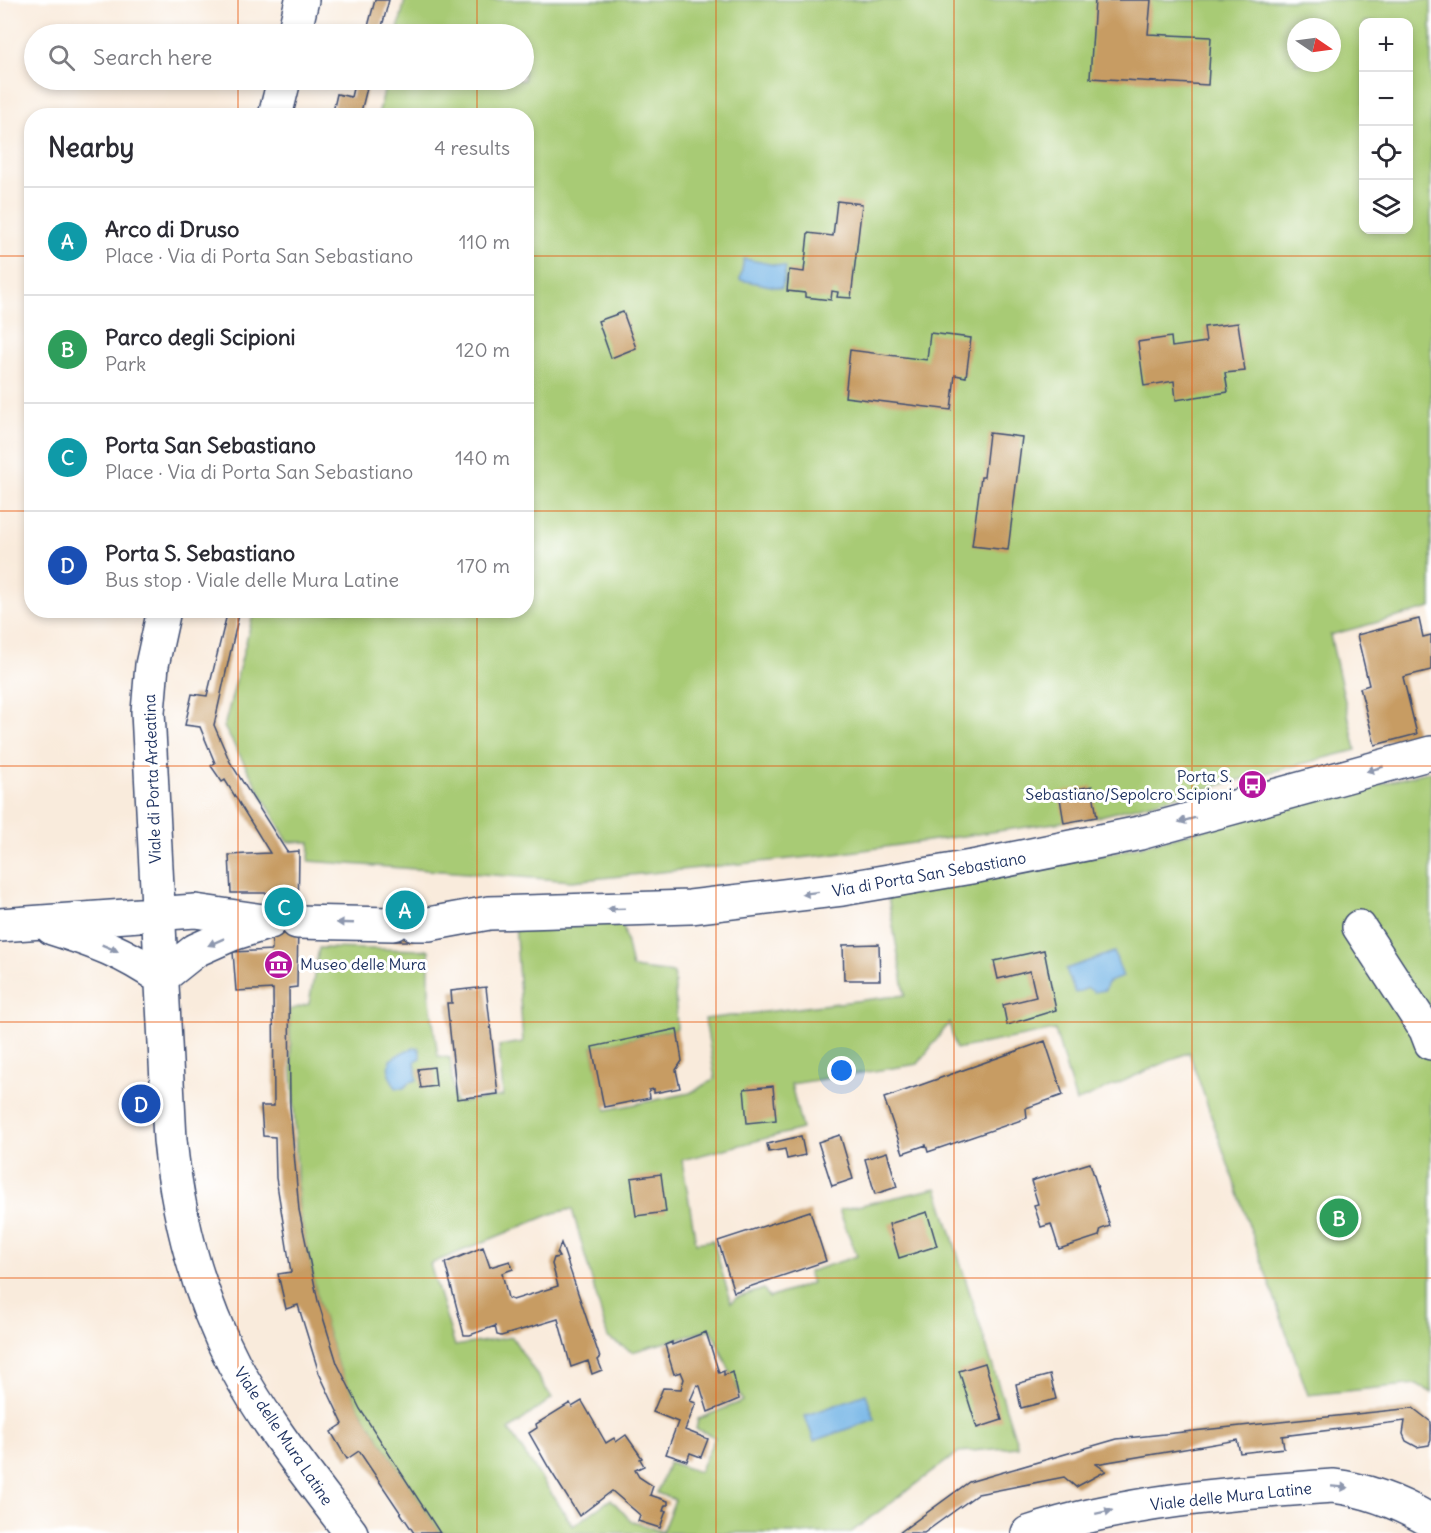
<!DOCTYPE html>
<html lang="en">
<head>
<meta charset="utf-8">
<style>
	body { margin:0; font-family:Delius,sans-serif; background:#f7f7f7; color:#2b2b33 }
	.controls { position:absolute; right:18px; top:18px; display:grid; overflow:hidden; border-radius:12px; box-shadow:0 3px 9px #0003 }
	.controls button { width:54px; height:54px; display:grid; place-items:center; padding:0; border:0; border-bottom:2px solid #e1e1e2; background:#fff; color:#2b2b33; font:30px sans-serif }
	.compass { position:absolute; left:1287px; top:18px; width:54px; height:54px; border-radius:50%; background:#fff; box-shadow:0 3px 9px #0003; rotate:103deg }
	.you { position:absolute; left:842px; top:1071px; width:21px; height:21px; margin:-15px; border:4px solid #fff; border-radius:50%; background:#1a73e8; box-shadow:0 0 0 9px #1a73e833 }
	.badge { display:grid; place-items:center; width:39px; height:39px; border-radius:50%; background:#b5179e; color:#fff; font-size:20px; font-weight:700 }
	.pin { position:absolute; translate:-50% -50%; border:3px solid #fff; box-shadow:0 2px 6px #0006 }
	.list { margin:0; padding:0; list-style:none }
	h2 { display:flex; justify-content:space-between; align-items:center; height:78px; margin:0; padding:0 24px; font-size:26px }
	h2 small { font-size:20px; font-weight:400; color:#7c7c81 }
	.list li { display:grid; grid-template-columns:39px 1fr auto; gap:18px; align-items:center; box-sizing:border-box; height:108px; padding:0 24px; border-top:2px solid #e1e1e2 }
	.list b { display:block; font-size:22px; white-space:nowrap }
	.list p { margin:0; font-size:20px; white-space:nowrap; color:#7c7c81 }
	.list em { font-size:20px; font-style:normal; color:#7c7c81 }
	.icon { flex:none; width:33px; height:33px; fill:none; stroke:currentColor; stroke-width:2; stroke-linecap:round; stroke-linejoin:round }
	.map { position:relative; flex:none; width:1431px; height:1533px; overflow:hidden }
	.search { position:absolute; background:#fff; box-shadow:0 3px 9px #0003; left:24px; top:24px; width:510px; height:66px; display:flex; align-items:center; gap:15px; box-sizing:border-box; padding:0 21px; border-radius:33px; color:#7c7c81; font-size:22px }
	.panel { position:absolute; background:#fff; box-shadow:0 3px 9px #0003; left:24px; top:108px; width:510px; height:510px; border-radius:24px }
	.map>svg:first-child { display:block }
	.green { fill:#a8cb74; stroke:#627d69; stroke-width:1.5; fill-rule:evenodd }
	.water { fill:#71b3e5; stroke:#4671a2; stroke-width:1.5 }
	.building { fill:#c79c64 }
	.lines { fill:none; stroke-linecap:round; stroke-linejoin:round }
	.minor-casing { stroke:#3c4b71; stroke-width:36 }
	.minor { stroke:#fff; stroke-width:33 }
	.oneway { fill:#8d97ae }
	.grid { fill:none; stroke:#e8590c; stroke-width:1.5; stroke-opacity:0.55 }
	.labels { text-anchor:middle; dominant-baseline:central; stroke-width:6; stroke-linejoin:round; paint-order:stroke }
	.poi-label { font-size:16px; fill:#1b2f5e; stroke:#fff; text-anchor:end }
	.street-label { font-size:16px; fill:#1b2f5e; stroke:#fff }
</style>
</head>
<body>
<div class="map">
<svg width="1431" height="1533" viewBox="0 0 1431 1533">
	<rect width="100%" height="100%" fill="#fff"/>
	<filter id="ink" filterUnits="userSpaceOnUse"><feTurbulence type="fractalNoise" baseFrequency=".0167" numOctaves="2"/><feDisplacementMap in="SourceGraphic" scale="12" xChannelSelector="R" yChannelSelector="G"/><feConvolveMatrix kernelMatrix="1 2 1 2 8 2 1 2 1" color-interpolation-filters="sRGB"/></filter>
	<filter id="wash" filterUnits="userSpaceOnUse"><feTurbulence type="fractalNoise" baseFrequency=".008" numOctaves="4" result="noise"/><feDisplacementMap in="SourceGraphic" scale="24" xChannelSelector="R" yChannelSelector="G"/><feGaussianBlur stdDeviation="1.35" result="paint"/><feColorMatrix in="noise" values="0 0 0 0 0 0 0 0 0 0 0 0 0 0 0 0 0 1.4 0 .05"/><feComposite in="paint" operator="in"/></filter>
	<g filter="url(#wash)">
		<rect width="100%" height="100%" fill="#f9ebdc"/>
		<path class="green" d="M405,0H1431V608L1330,635L1356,750L1097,817L829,855L572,881L309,861L310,842H288L224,727L254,611L526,610V116L378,115L387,80H524V34H397ZM1364,22H1408V230H1364ZM1296,27H1332V63H1296Z
			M1431,771V1393L1417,1384L1308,1395L1189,1052L1076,1102L1055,1030L956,1049L949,1023L918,1064L791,1084L802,1129L682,1160L696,1243L713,1240L731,1303L736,1298L764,1289L769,1298L812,1283L808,1272L857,1256L839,1210L937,1188L1018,1447L959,1452L850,1533H440L360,1409L337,1363L318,1301L299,1210L289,1010L309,1004L319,948L429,950V994L438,1056L450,1058L455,1103L503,1096L499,1046L523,1042L515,921L621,915L632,968L674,973L677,1029L592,1047L606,1110L690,1093L715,1079L705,1019L905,995L888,897L1121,851ZM572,1209L608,1338L632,1352L711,1329L743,1401L698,1419L696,1429L715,1437L699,1472L669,1462L657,1493L675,1500L662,1532L631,1521L611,1499L573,1526L509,1430L552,1398L512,1337L455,1346L430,1264L554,1213Z"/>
		<path class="water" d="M744,259L786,267L782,288L740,280Z
			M1114,952L1123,977L1108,982L1105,990L1094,992L1088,988L1075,993L1066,969Z
			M414,1048H419L421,1058L415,1061L417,1080L410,1082L404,1088H396L389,1075L390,1060C398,1055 404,1050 414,1048Z
			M866,1394L875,1419L814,1441L805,1416Z"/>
		<g id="blocks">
			<path class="building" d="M375,0H389L380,34H366Z
				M1095,0H1151L1148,34L1211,37L1208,85L1090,78Z
				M355,80H369L360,116H332L337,94L351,97Z
				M837,201L862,204L851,298L837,297L838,292L832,291L831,300L805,297V293L787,291L789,270L804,272L808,233L833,236Z
				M623,312L636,348L611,358L598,321Z
				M1238,323L1245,371L1225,373L1228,392L1176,400L1174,381L1144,386L1138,342L1171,337L1172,347L1206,342L1204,327Z
				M930,333L971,338L966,377L955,375L951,410L845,397L850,350L927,360Z
				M989,433L1022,437L1008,550L972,546L981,477H984Z
				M228,610H240L214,725L230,762L287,852L299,851L297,987L289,988L290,1107L299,1210L318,1301L337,1363L360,1409L440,1533H414L359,1451L347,1459L331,1432L343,1424L319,1373L298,1305L286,1309L278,1274L291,1272L276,1178L275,1137L263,1136L261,1106H274L273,989L236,991L233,952L272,950L270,893H231L229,855L270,853L225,780L222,782L211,766L215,763L200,727L185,725L192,694L207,696Z
				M1419,619L1423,637L1431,635V670L1403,677L1417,734L1375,745L1360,688L1369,685L1357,635Z
				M1092,786L1097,817L1064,823L1059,792Z
				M394,895L416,896L414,941H393Z
				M879,944L880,980H844L843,945Z
				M1044,950L1056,1010L1007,1025L1003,1005L1036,997L1030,971L998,979L994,961Z
				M486,987L498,1094L457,1099L447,1003H452L451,991Z
				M677,1029L682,1061L676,1070L680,1088L654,1093V1089L649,1090L650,1098L604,1107L592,1047Z
				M1045,1041L1063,1095L1026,1108L1027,1118L928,1152L926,1145L903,1153L884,1098Z
				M434,1067L436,1086L421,1088L418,1069Z
				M773,1086L776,1120L747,1123L744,1089Z
				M840,1135L853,1179L832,1186L818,1142Z
				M801,1136L805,1155L787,1159L785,1149L769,1152L767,1144Z
				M887,1152L897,1187L875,1194L865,1159Z
				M1090,1163L1110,1226L1101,1229L1099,1236L1059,1249L1051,1224L1041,1227L1034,1205L1038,1204L1031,1181Z
				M661,1174L666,1212L636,1216L631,1178Z
				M810,1211L826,1261L734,1292L718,1241Z
				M927,1212L937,1246L899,1258L889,1224Z
				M561,1243L600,1358L598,1360L602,1370L592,1374L588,1361L571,1367L558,1319L501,1336L497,1335L495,1326L470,1335H464L445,1263L483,1247L490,1267L510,1261L513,1269L502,1273L508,1298L513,1300L558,1286L552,1264L554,1258L559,1257L557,1254Z
				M706,1332L719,1373L724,1371V1375L733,1372L739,1399L708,1412L700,1386L697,1385L690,1401L696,1403L685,1430L708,1439L701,1457L690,1453L687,1461L666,1454L678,1422L653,1412L663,1388L681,1389L684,1379L681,1372L674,1374L665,1345L672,1342V1345Z
				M985,1363L1002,1420L977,1428L959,1371Z
				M1050,1375L1056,1399L1021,1408L1016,1384Z
				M582,1401L606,1443L614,1438L616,1442L626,1435L642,1458L640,1459L644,1466L635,1470L639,1477L653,1486L650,1495L668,1501V1505H665L663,1511H666L660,1528L638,1521L640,1515L612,1491L579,1516L549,1468L529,1433L537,1428L536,1424L570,1403L572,1407Z
				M1413,1408L1431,1422V1440L1429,1445L1417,1447L1406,1441L1403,1434L1405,1421L1282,1436L1284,1448L1240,1453L1237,1440L1167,1452L1096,1464L1106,1471L1076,1487L1064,1477L978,1494L924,1533H899L969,1482L1117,1439Z"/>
		</g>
	</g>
	<g filter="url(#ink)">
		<use href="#blocks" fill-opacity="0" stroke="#3c4b71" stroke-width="1.5"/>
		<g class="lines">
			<defs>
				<path id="minor" d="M294,34L302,0
					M275,116L284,80
					M164,610L152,665L148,712L170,1140C178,1219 197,1293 234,1364C266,1424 310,1478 351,1533
					M297,922L393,924
					M415,924H429L489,913L690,907L842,889L977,866L1140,833L1431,753
					M0,925L195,911L270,922
					M1359,927L1426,1030L1431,1043
					M52,928C96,942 123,952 161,978
					M161,978L196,950L232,934L267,923
					M1028,1533C1123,1501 1233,1493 1333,1486C1369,1490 1400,1503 1431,1521"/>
			</defs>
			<use href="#minor" class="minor-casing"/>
			<use href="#minor" class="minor"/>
		</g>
		<defs><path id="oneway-solid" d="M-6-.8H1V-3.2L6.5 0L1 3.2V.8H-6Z" transform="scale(1.5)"/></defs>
		<g class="oneway">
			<use href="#oneway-solid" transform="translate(1375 769) rotate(164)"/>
			<use href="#oneway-solid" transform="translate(1187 820) rotate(165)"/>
			<use href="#oneway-solid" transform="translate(810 893) rotate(173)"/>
			<use href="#oneway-solid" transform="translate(616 909) rotate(178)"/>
			<use href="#oneway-solid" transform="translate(345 923) rotate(-178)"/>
			<use href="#oneway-solid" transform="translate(216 942) rotate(156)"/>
			<use href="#oneway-solid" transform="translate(110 948) rotate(22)"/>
			<use href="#oneway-solid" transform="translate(1340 1487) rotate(4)"/>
			<use href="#oneway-solid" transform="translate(1104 1512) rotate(-12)"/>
		</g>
	</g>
	<path class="grid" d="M238,0V34M477,0V34M716,0V1533M954,0V1533M1192,0V1533M238,80V116M477,80V116M0,256H32M526,256H1431M0,511H32M526,511H1431M238,610V1533M477,610V1533M0,766H1431M0,1022H1431M0,1278H1431"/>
	<defs>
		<symbol id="bus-disc" viewBox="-11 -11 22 22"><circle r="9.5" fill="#b5179e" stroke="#fff"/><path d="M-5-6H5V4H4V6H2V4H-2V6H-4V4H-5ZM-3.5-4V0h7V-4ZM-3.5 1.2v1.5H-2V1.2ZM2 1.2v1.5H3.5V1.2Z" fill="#fff"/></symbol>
		<symbol id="museum-disc" viewBox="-11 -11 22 22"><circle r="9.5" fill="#b5179e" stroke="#fff"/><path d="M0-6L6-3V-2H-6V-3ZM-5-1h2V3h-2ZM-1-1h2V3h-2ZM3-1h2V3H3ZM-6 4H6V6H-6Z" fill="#fff"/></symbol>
	</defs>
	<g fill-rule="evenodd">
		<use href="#bus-disc" x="1236" y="768" width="33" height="33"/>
		<use href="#museum-disc" x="262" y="948" width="33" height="33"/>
	</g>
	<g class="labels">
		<g class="poi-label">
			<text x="1232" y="776">Porta S.<tspan x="1232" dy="18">Sebastiano/Sepolcro Scipioni</tspan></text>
			<text x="300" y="964" text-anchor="start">Museo delle Mura</text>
		</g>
		<g class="street-label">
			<text transform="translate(152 779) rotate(-92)">Viale di Porta Ardeatina</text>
			<text transform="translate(929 874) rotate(-10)">Via di Porta San Sebastiano</text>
			<text transform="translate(284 1436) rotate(56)">Viale delle Mura Latine</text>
			<text transform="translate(1231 1496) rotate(-6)">Viale delle Mura Latine</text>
		</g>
	</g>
</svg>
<div class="controls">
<button>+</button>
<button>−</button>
<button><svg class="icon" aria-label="locate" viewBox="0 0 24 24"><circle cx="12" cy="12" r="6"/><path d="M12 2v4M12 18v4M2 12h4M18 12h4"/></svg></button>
<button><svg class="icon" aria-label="layers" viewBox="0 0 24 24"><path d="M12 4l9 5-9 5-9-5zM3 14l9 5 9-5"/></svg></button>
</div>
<svg class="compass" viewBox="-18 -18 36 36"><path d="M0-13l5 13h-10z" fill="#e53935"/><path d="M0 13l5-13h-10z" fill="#7c7c81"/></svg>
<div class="you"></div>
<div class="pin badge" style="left:405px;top:910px;background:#0f9aa8">A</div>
<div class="pin badge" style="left:1339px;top:1218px;background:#2e9e5b">B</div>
<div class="pin badge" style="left:284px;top:907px;background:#0f9aa8">C</div>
<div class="pin badge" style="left:141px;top:1104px;background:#1a4fb4">D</div>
<div class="search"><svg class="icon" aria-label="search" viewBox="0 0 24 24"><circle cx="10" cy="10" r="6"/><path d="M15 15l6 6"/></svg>Search here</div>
<section class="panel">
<h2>Nearby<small>4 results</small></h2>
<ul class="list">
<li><span class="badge" style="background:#0f9aa8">A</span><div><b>Arco di Druso</b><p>Place · Via di Porta San Sebastiano</p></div><em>110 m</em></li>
<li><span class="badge" style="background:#2e9e5b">B</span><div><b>Parco degli Scipioni</b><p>Park</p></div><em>120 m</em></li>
<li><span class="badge" style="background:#0f9aa8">C</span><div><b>Porta San Sebastiano</b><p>Place · Via di Porta San Sebastiano</p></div><em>140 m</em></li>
<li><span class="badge" style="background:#1a4fb4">D</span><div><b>Porta S. Sebastiano</b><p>Bus stop · Viale delle Mura Latine</p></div><em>170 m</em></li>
</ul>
</section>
</div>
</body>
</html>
